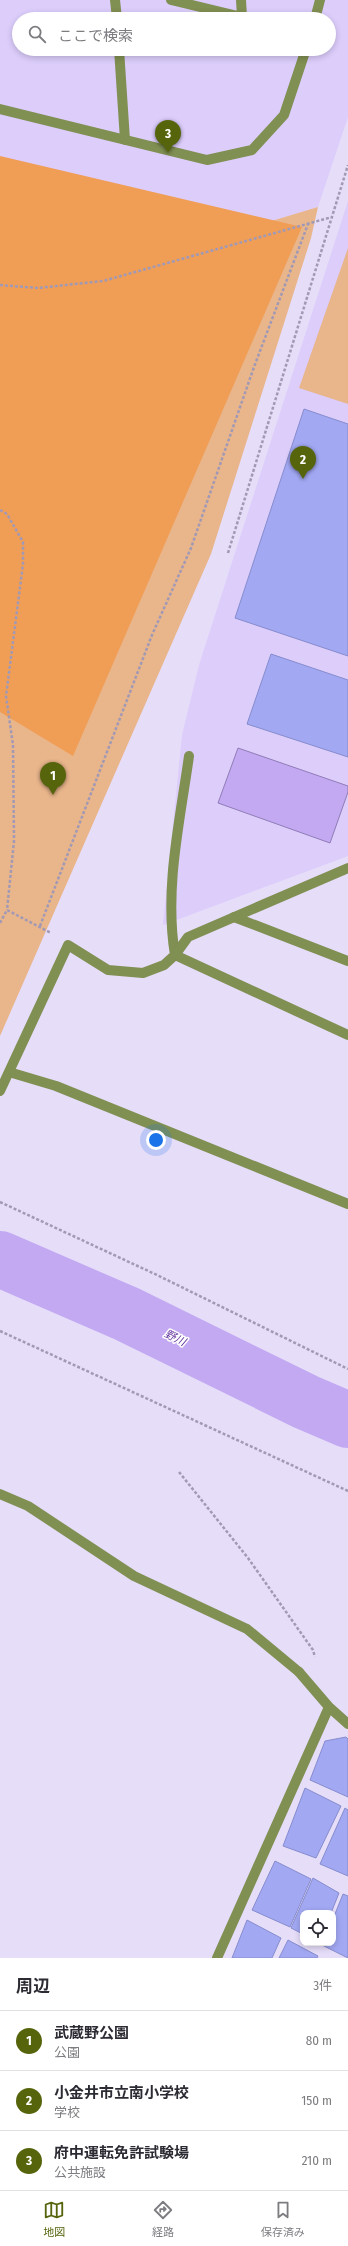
<!DOCTYPE html>
<html lang="ja">
<head>
<meta charset="utf-8">
<style>
	body { margin:0; font-family:"Fira Sans Condensed","Noto Sans JP",sans-serif; background:#f2f2f3; color:#2b2b33 }
	.controls { position:absolute; right:12px; bottom:12px; display:grid; overflow:hidden; border-radius:8px; box-shadow:0 2px 6px #0003 }
	.controls button { width:36px; height:36px; display:grid; place-items:center; padding:0; border:0; border-bottom:1px solid #e1e1e2; background:#fff; color:#2b2b33; font:20px sans-serif }
	.you { position:absolute; left:156px; top:1140px; width:14px; height:14px; margin:-10px; border:3px solid #fff; border-radius:50%; background:#1a73e8; box-shadow:0 0 0 6px #1a73e833 }
	.badge { display:grid; place-items:center; width:26px; height:26px; border-radius:50%; background:#56650c; color:#fff; font-size:13px; font-weight:700 }
	.pin { position:absolute; translate:-50% -33px; filter:drop-shadow(0 1px 2px #0008) }
	.pin::after { content:''; position:absolute; top:21px; width:14px; height:12px; background:inherit; clip-path:polygon(0 0,100% 0,50% 100%) }
	.list { margin:0; padding:0; list-style:none }
	h2 { display:flex; justify-content:space-between; align-items:center; height:52px; margin:0; padding:0 16px; font-size:17px }
	h2 small { font-size:13px; font-weight:400; color:#7c7c81 }
	.list li { display:grid; grid-template-columns:26px 1fr auto; gap:12px; align-items:center; box-sizing:border-box; height:60px; padding:0 16px; border-top:1px solid #e1e1e2 }
	.list b { display:block; font-size:15px; white-space:nowrap }
	.list p { margin:0; font-size:13px; white-space:nowrap; color:#7c7c81 }
	.list em { font-size:13px; font-style:normal; color:#7c7c81 }
	.icon { flex:none; width:22px; height:22px; fill:none; stroke:currentColor; stroke-width:2; stroke-linecap:round; stroke-linejoin:round }
	.map { position:relative; flex:none; width:348px; height:1958px; overflow:hidden }
	.search { position:absolute; background:#fff; box-shadow:0 2px 6px #0003; left:12px; right:12px; top:12px; height:44px; display:flex; align-items:center; gap:10px; box-sizing:border-box; padding:0 14px; border-radius:22px; color:#7c7c81; font-size:15px }
	.sheet { height:232px; background:#fff }
	nav { display:flex; justify-content:space-around; align-items:center; box-sizing:border-box; height:56px; border-top:1px solid #e1e1e2; background:#fff; font-size:11px; color:#7c7c81 }
	nav a { display:grid; justify-items:center; gap:2px }
	nav .on { color:#56650c }
	.map>svg:first-child { display:block }
	.built { fill:#dccdfb; fill-rule:evenodd }
	.green { fill:#e9b58b }
	.forest { fill:#f09d55 }
	.water { fill:#c2a9f2; stroke:#907cb6 }
	.lines { fill:none; stroke-linecap:round; stroke-linejoin:round }
	.river { stroke:#c2a9f2; stroke-width:56 }
	.building { fill:#a2a8f2; stroke:#868ccd }
	.path { stroke:#a299b4; stroke-width:2.5; stroke-dasharray:3 2; stroke-linecap:butt }
	.service { stroke:#808f52; stroke-width:10 }
	.minor { stroke:#808f52; stroke-width:10 }
	.labels { text-anchor:middle; dominant-baseline:central; stroke-width:3; stroke-linejoin:round; paint-order:stroke }
	.water-label { font-size:11px; font-style:italic; fill:#62349d; stroke:#fff }
</style>
</head>
<body>
<div class="map">
<svg width="348" height="1958" viewBox="0 0 348 1958">
	<rect width="100%" height="100%" fill="#e6ddf9"/>
	<path class="built" d="M0,0H348V117L318,207L198,243L0,189ZM19,19H329V49H19Z
		M348,201V856L163,925L182,735L199,665Z"/>
	<path class="green" d="M0,189L198,243L318,207L311,238L211,554L0,1036Z
		M348,248V404L299,388Z"/>
	<path class="forest" d="M0,156L302,227L73,756L0,712Z"/>
	<path class="water" d="M238,748L348,786V792L330,843L218,803Z"/>
	<g class="lines">
		<path class="river" d="M0,1259L127,1314L306,1402L348,1420"/>
	</g>
	<path class="building" d="M304,409L348,424V656L235,618Z
		M271,654L348,680V757L247,724Z
		M346,1737L348,1739V1797L310,1780L325,1741Z
		M305,1788L341,1806L316,1858L283,1846Z
		M345,1808L348,1810V1876L320,1864Z
		M275,1861L311,1879L290,1927L252,1910Z
		M313,1878L339,1893L331,1913H303V1934L291,1928Z
		M343,1894L348,1896V1958L322,1945L323,1943H333V1919Z
		M247,1920L281,1938L272,1958H232Z
		M288,1940L318,1956L317,1958H279Z"/>
	<g class="lines">
		<path class="path" d="M0,285L38,288L103,281L332,217
			M0,510L7,514L23,542V564L6,696L13,745L14,841L7,910
			M228,553L348,165
			M0,923L7,910L51,933
			M40,926L152,635L191,548L254,367L308,224
			M0,1202L157,1275L348,1369
			M0,1331L348,1491
			M179,1472L248,1558L313,1650L315,1657"/>
		<path class="service" d="M115,0L117,19
			M171,0L250,19
			M241,0L242,17
			M315,19L320,0
			M119,49L125,140
			M0,109L207,160L252,150L284,115L306,49
			M234,917L348,961
			M9,1072L56,1086L348,1204
			M0,1091L68,945L108,970L143,973L164,965L175,955C164,889 180,821 189,756
			M0,1494L28,1506L134,1576L247,1629L299,1672"/>
		<path class="minor" d="M348,868L188,937L175,955L348,1035
			M299,1672L329,1707L348,1724
			M217,1958L329,1707"/>
	</g>
	<g class="labels">
		<g class="water-label">
			<text transform="translate(175 1338) rotate(26)">野川</text>
		</g>
	</g>
</svg>
<div class="controls">
<button><svg class="icon" aria-label="locate" viewBox="0 0 24 24"><circle cx="12" cy="12" r="6"/><path d="M12 2v4M12 18v4M2 12h4M18 12h4"/></svg></button>
</div>
<div class="you"></div>
<div class="pin badge" style="left:53px;top:795px">1</div>
<div class="pin badge" style="left:303px;top:479px">2</div>
<div class="pin badge" style="left:168px;top:153px">3</div>
<div class="search"><svg class="icon" aria-label="search" viewBox="0 0 24 24"><circle cx="10" cy="10" r="6"/><path d="M15 15l6 6"/></svg>ここで検索</div>
</div>
<section class="sheet">
<h2>周辺<small>3件</small></h2>
<ul class="list">
<li><span class="badge">1</span><div><b>武蔵野公園</b><p>公園</p></div><em>80 m</em></li>
<li><span class="badge">2</span><div><b>小金井市立南小学校</b><p>学校</p></div><em>150 m</em></li>
<li><span class="badge">3</span><div><b>府中運転免許試験場</b><p>公共施設</p></div><em>210 m</em></li>
</ul>
</section>
<nav>
<a class="on"><svg class="icon" aria-label="map" viewBox="0 0 24 24"><path d="M3 6l6-2 6 2 6-2v14l-6 2-6-2-6 2zM9 4v14M15 6v14"/></svg>地図</a>
<a><svg class="icon" aria-label="directions" viewBox="0 0 24 24"><path d="M12 3l9 9-9 9-9-9zM9 14v-3h6M13 9l2 2-2 2"/></svg>経路</a>
<a><svg class="icon" aria-label="saved" viewBox="0 0 24 24"><path d="M7 4h10v16l-5-4-5 4z"/></svg>保存済み</a>
</nav>
</body>
</html>
